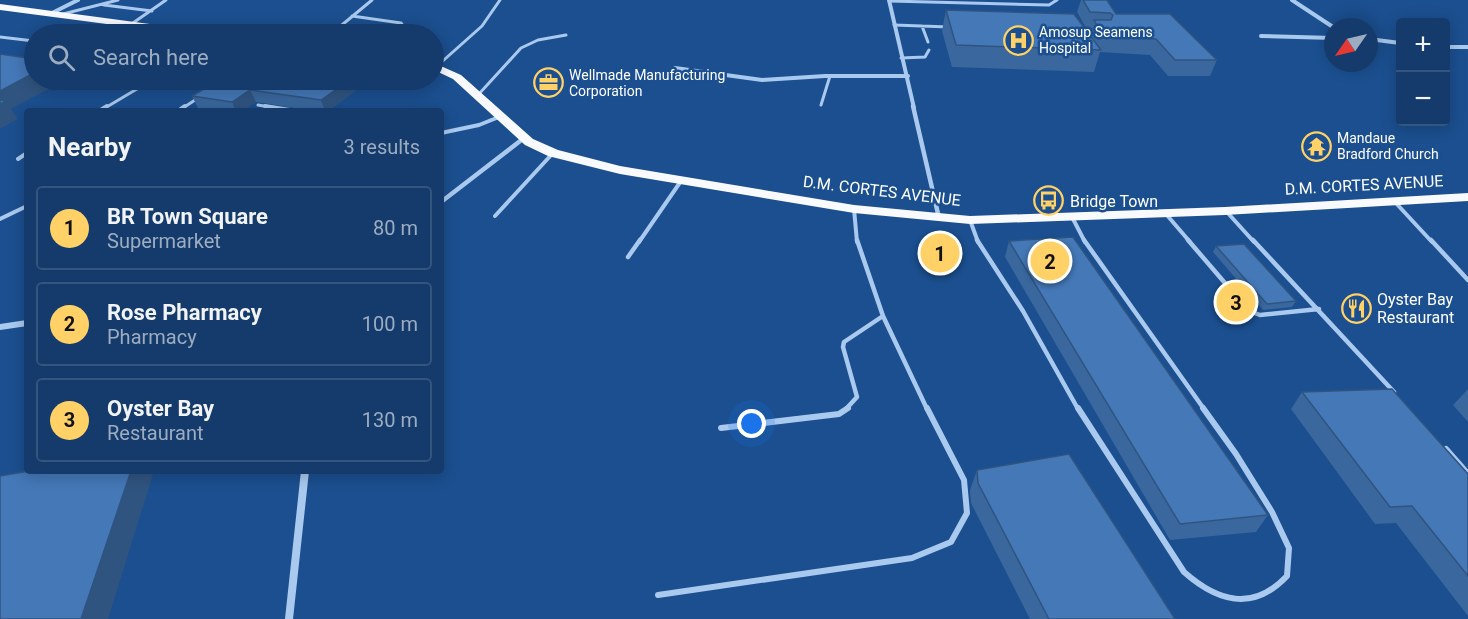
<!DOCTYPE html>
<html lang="en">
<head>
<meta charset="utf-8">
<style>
	body { margin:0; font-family:Roboto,sans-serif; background:#214673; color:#f1f3f6 }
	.controls { position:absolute; right:18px; top:18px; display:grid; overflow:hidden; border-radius:6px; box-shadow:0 3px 15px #0003 }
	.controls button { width:54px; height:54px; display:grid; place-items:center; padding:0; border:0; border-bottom:2px solid #33557e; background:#143b6b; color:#f1f3f6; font:30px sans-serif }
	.compass { position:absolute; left:1324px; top:18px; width:54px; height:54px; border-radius:50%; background:#143b6b; box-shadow:0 3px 15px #0003; rotate:236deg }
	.you { position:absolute; left:752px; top:424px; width:21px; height:21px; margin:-15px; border:4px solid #fff; border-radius:50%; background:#1a73e8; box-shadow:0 0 0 9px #1a73e833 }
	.badge { display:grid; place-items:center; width:39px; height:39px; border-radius:50%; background:#ffd166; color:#111; font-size:20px; font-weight:700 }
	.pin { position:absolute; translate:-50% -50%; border:3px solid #fff; box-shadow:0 2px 6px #0006 }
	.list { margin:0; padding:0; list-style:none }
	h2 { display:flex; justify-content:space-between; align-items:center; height:78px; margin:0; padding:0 24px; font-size:26px }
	h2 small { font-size:20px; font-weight:400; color:#9dadc1 }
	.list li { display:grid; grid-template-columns:39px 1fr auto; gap:18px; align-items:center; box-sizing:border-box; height:84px; margin:0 12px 12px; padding:0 12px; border:2px solid #33557e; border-radius:6px }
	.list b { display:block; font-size:22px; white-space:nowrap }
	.list p { margin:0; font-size:20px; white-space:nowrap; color:#9dadc1 }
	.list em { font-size:20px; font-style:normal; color:#9dadc1 }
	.icon { flex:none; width:33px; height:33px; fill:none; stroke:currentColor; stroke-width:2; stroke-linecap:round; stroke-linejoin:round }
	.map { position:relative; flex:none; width:1468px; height:619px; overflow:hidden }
	.search { position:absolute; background:#143b6b; box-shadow:0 3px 15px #0003; left:24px; top:24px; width:420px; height:66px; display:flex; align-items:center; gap:15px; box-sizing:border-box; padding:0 21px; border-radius:33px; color:#9dadc1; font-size:22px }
	.panel { position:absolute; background:#143b6b; box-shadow:0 3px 15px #0003; left:24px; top:108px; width:420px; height:366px; border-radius:6px }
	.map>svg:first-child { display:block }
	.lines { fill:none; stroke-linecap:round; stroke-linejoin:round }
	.service-far3 { stroke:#a9c9ee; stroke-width:3 }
	.service-far2 { stroke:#a9c9ee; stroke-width:4 }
	.service-far1 { stroke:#a9c9ee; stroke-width:4.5 }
	.service { stroke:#a9c9ee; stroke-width:6 }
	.minor-far3 { stroke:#a9c9ee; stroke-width:4 }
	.minor-far2 { stroke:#a9c9ee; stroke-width:4.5 }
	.minor-far1 { stroke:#a9c9ee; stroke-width:6 }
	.minor { stroke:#a9c9ee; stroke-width:8 }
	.trunk { fill:#f8faff; fill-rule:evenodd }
	.wall { fill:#3a679d }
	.shaded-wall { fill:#305480 }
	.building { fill:#4478b7; stroke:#305480; stroke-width:1.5 }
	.labels { text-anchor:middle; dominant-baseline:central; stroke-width:5; stroke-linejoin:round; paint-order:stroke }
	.far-poi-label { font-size:14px; fill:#fff; stroke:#1b4f8f; text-anchor:start }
	.street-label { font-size:16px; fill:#fff; stroke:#1b4f8f }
	.poi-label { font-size:16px; fill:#fff; stroke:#1b4f8f; text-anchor:start }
</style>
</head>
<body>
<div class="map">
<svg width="1468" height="619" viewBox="0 0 1468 619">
	<rect width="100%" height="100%" fill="#1b4f8f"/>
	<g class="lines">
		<path class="service-far3" d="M889,1L1049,5L1057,0
			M104,5L152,11
			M63,14L118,0
			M352,16L401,23L404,27L398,34
			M130,25L166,0
			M894,25L949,27
			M922,26L928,42
			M159,34L168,30
			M331,34L372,0
			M0,37L34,41
			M901,58L925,57L929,50
			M436,67L482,26L500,0
			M478,95L521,48L538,40L566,35
			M258,105L275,108
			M821,105L830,76
			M105,108L152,80
			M183,108L198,98"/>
		<path class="service-far2" d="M265,106L296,111
			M99,111L107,106
			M178,111L185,106
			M441,133L479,125L499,117
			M18,159L27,153
			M1394,201L1432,242
			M854,209L857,242
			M1226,211L1254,242
			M1166,214L1190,242
			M495,216L553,153
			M1072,217L1085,242
			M0,219L27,206
			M970,220L978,242
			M639,242L681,181"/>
		<path class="service-far1" d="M857,240L883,316L927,409
			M977,240L1023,311L1078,409
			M1084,240L1204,409
			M1188,240L1249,311L1260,315L1319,309
			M1253,240L1394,392
			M1431,240L1468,280
			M628,257L640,240
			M846,409L857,397L843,347L844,342L883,316"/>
		<path class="service" d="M1078,408L1184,572C1218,602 1253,612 1287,576L1289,548L1272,512L1236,454L1203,408
			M721,428L839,414L848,408
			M1446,449L1468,474
			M658,595L912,558L951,542L967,513L964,480L927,408"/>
		<path class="minor-far3" d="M889,0L914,108
			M1292,0L1333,27
			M50,14L78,0
			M1261,36L1333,38
			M1369,39L1400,43
			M1446,47H1468
			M675,68L762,80L825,76H908"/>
		<path class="minor-far2" d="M913,106L939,218
			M441,202L524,138"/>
		<path class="minor-far1" d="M0,327L27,323"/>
		<path class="minor" d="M289,619L305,471"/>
		<path class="trunk" d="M0,4L202,31L207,34H183L0,10Z
			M434,63L461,75L533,139L558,150L620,166L854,205L970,216L1225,207L1468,193V201L1225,215L970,224L854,213L620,174L548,156L525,145L453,79L434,70Z"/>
	</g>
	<path class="wall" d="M1081,0H1107L1116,14L1217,60L1210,76H1168L1150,55L1100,52L1094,72L952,67L942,31L946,10L1090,35L1092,28H1086L1077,12Z
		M219,80H370L328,111H314L256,102L242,111H217L198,108L192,96Z
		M1009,241L1268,515L1256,532L1170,540L1005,257Z
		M1216,246L1296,301L1292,307L1263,310L1213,252Z
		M1468,389V422L1453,405Z
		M1302,392L1468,474V616L1396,523L1375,524L1291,409Z
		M977,470L1175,619H1030L971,503L970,490Z"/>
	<path class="shaded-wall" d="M34,73V80H65L11,109L18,119L0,129V91Z
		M350,80H370L328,111H325L321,100Z
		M250,90L256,102L242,111H236L232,102Z
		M131,471H154L108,619H81Z"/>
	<path class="building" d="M1083,0H1107L1116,14H1170L1217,60H1175L1156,39L1103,36L1094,20H1111L1113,15L1110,13L1090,12Z
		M946,10L1074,14L1101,50L956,45Z
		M0,54L34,59V73L0,91Z
		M219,80H350L321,100L250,90L232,102L192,96Z
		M0,100L6,101L0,104Z
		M1073,237L1268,515L1180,524L1009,241Z
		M1244,244L1296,301L1267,304L1216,246Z
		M1392,389L1468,474V576L1412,506L1390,507L1302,392Z
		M1069,454L1175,619H1049L978,483L977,470Z
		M29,471H131L81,619H0V476Z"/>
	<defs>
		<symbol id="hospital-ring" viewBox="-11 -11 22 22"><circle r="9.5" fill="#1b4f8f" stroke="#ffd166" stroke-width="1.5"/><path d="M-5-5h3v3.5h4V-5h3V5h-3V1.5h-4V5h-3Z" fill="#ffd166"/></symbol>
		<symbol id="office-ring" viewBox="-11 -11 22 22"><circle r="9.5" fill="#1b4f8f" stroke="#ffd166" stroke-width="1.5"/><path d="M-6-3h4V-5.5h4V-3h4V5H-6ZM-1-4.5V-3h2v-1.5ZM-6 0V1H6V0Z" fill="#ffd166"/></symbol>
		<symbol id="temple-ring" viewBox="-11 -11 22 22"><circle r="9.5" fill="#1b4f8f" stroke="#ffd166" stroke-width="1.5"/><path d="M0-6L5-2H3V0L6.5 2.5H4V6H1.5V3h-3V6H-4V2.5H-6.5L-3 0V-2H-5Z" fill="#ffd166"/></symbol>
		<symbol id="bus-ring" viewBox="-11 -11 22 22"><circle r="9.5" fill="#1b4f8f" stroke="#ffd166" stroke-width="1.5"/><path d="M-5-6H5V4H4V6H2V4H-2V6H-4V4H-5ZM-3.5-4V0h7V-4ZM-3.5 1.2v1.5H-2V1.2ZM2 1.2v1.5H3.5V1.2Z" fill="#ffd166"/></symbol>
		<symbol id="restaurant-ring" viewBox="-11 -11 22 22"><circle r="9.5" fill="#1b4f8f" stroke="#ffd166" stroke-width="1.5"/><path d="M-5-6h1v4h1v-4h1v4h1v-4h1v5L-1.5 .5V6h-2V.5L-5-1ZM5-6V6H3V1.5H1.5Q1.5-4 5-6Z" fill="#ffd166"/></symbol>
	</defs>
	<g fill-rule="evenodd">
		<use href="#hospital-ring" x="1002" y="24" width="33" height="33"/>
		<use href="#office-ring" x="532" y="66" width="33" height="33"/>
		<use href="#temple-ring" x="1300" y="130" width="33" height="33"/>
		<use href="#bus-ring" x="1032" y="184" width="33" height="33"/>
		<use href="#restaurant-ring" x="1340" y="292" width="33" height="33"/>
	</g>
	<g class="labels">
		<g class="far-poi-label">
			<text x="1039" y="32">Amosup Seamens<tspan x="1039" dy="16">Hospital</tspan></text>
			<text x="569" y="75">Wellmade Manufacturing<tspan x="569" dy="16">Corporation</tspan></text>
			<text x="1337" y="138">Mandaue<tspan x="1337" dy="16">Bradford Church</tspan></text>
		</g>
		<g class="street-label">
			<text transform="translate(1364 185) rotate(-3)">D.M. CORTES AVENUE</text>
			<text transform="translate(882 191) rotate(7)">D.M. CORTES AVENUE</text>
		</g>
		<g class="poi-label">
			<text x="1070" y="201">Bridge Town</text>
			<text x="1377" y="299">Oyster Bay<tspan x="1377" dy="18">Restaurant</tspan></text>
		</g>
	</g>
</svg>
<div class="controls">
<button>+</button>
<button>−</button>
</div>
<svg class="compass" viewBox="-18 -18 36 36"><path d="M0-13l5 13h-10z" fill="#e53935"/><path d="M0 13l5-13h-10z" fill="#9dadc1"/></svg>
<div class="you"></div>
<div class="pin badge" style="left:940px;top:253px">1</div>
<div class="pin badge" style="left:1050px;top:261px">2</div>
<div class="pin badge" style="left:1236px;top:302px">3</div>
<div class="search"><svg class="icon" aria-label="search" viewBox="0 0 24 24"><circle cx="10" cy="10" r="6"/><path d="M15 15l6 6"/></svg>Search here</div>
<section class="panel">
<h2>Nearby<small>3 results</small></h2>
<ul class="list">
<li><span class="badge">1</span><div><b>BR Town Square</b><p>Supermarket</p></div><em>80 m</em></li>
<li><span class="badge">2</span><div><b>Rose Pharmacy</b><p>Pharmacy</p></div><em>100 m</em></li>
<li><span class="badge">3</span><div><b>Oyster Bay</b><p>Restaurant</p></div><em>130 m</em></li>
</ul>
</section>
</div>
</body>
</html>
